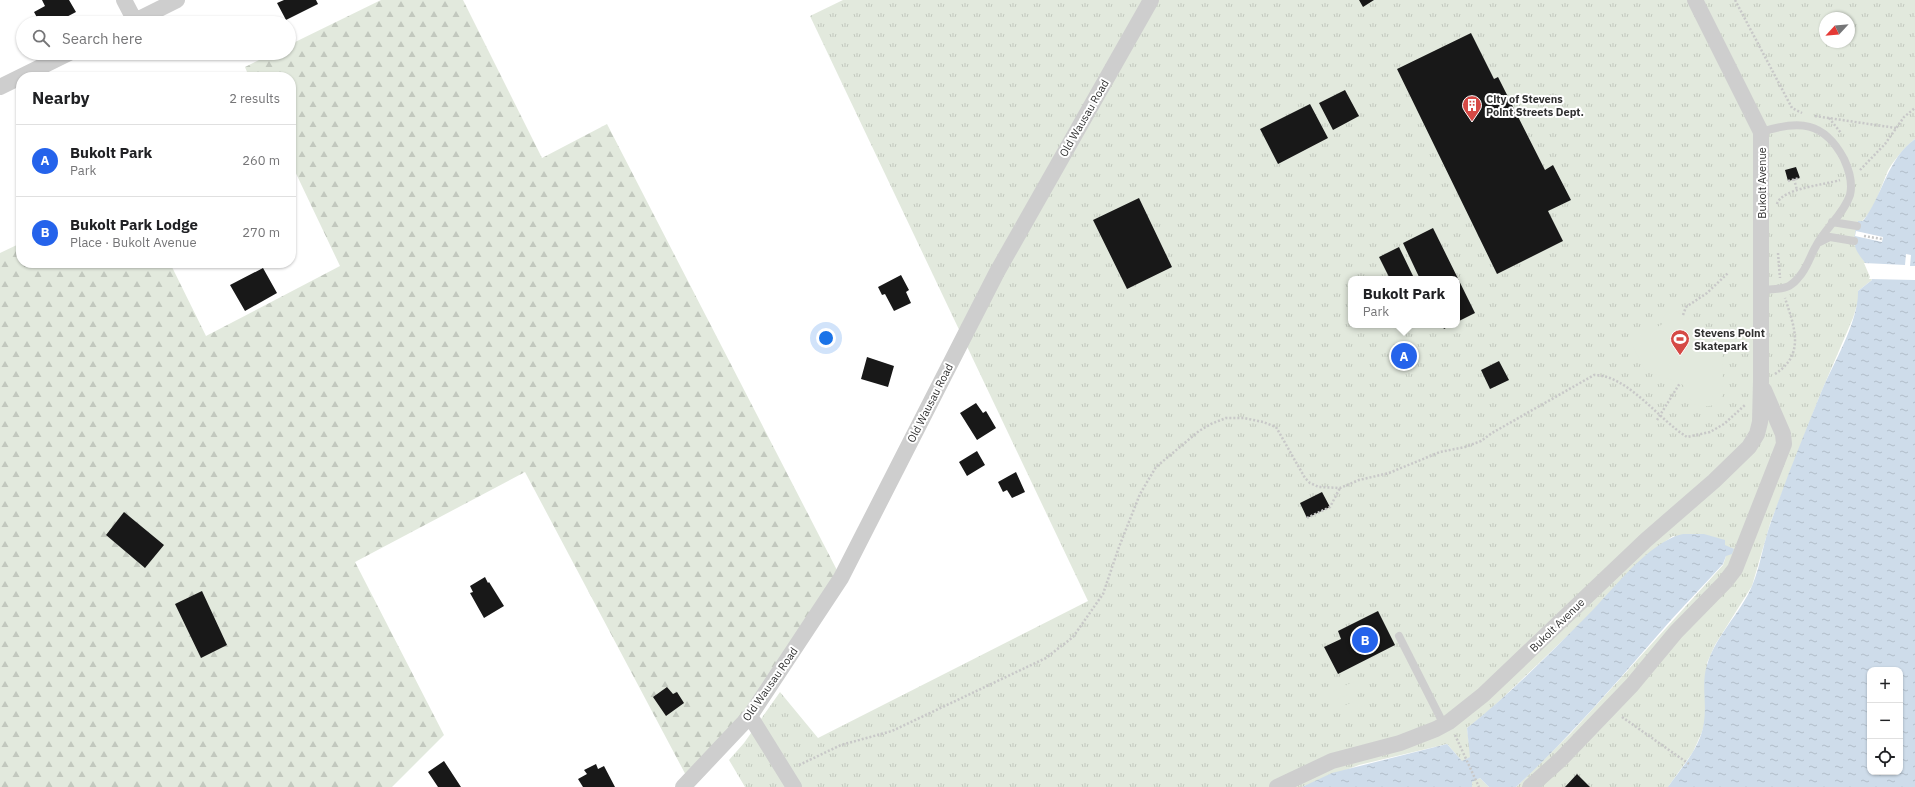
<!DOCTYPE html>
<html lang="en">
<head>
<meta charset="utf-8">
<style>
	body { margin:0; font-family:"IBM Plex Sans",sans-serif; background:#f6f6f6; color:#202124 }
	.controls { position:absolute; right:12px; bottom:12px; display:grid; overflow:hidden; border-radius:8px; box-shadow:0 1px 3px #0004 }
	.controls button { width:36px; height:36px; display:grid; place-items:center; padding:0; border:0; border-bottom:1px solid #e0e0e0; background:#fff; color:#202124; font:20px sans-serif }
	.compass { position:absolute; left:1819px; top:12px; width:36px; height:36px; border-radius:50%; background:#fff; box-shadow:0 1px 3px #0004; rotate:244deg }
	.you { position:absolute; left:826px; top:338px; width:14px; height:14px; margin:-10px; border:3px solid #fff; border-radius:50%; background:#1a73e8; box-shadow:0 0 0 6px #1a73e833 }
	.badge { display:grid; place-items:center; width:26px; height:26px; border-radius:50%; background:#2563eb; color:#fff; font-size:13px; font-weight:700 }
	.pin { position:absolute; translate:-50% -50%; border:2px solid #fff; box-shadow:0 1px 4px #0006 }
	.popup { position:absolute; left:1348px; top:276px; width:112px; height:52px; box-sizing:border-box; display:grid; place-content:center; border-radius:8px; background:#fff; filter:drop-shadow(0 1px 3px #0005); font-size:13px; white-space:nowrap; color:#757577 }
	.popup b { font-size:15px; color:#202124 }
	.popup::after { content:''; position:absolute; left:50%; top:100%; margin-left:-8px; border:8px solid transparent; border-top-color:#fff }
	.list { margin:0; padding:0; list-style:none }
	h2 { display:flex; justify-content:space-between; align-items:center; height:52px; margin:0; padding:0 16px; font-size:17px }
	h2 small { font-size:13px; font-weight:400; color:#757577 }
	.list li { display:grid; grid-template-columns:26px 1fr auto; gap:12px; align-items:center; box-sizing:border-box; height:72px; padding:0 16px; border-top:1px solid #e0e0e0 }
	.list b { display:block; font-size:15px; white-space:nowrap }
	.list p { margin:0; font-size:13px; white-space:nowrap; color:#757577 }
	.list em { font-size:13px; font-style:normal; color:#757577 }
	.icon { flex:none; width:22px; height:22px; fill:none; stroke:currentColor; stroke-width:2; stroke-linecap:round; stroke-linejoin:round }
	.map { position:relative; flex:none; width:1915px; height:787px; overflow:hidden }
	.search { position:absolute; background:#fff; box-shadow:0 1px 3px #0004; left:16px; top:16px; width:280px; height:44px; display:flex; align-items:center; gap:10px; box-sizing:border-box; padding:0 14px; border-radius:22px; color:#757577; font-size:15px }
	.panel { position:absolute; background:#fff; box-shadow:0 1px 3px #0004; left:16px; top:72px; width:280px; height:196px; border-radius:16px }
	.map>svg:first-child { display:block }
	.grass { fill:url(#grass-tufts); fill-rule:evenodd }
	.forest { fill:url(#forest-firs) }
	.garden { fill:#e2e9dd }
	.water { fill:url(#water-ripples); fill-rule:evenodd }
	.pier { fill:#fff }
	.building { fill:#181818 }
	.lines { fill:none; stroke-linecap:round; stroke-linejoin:round }
	.path { stroke:#c8c8c8; stroke-width:2.5; stroke-dasharray:2 2; stroke-linecap:butt }
	.lane { stroke:#cecece; stroke-width:8 }
	.street { stroke:#cecece; stroke-width:16 }
	.labels { text-anchor:middle; dominant-baseline:central; stroke-width:4; stroke-linejoin:round; paint-order:stroke }
	.poi-label { font-size:11px; font-weight:bold; fill:#313131; stroke:#fff; text-anchor:start }
	.street-label { font-size:11px; fill:#313131; stroke:#fff }
</style>
</head>
<body>
<div class="map">
<svg width="1915" height="787" viewBox="0 0 1915 787">
	<defs>
		<pattern id="grass-tufts" width="24" height="20" patternUnits="userSpaceOnUse"><rect width="24" height="20" fill="#e2e9dd"/><path d="M3 7l-1-3M5 7V3M7 7l1-3M15 17l-1-3M17 17v-4M19 17l1-3" fill="none" stroke="#c2c8be"/></pattern>
		<pattern id="forest-firs" width="22" height="20" patternUnits="userSpaceOnUse"><rect width="22" height="20" fill="#e2e9dd"/><path d="M5 1l3.5 6h-7zM16 11l3.5 6h-7z" fill="#c2c8be"/></pattern>
		<pattern id="water-ripples" width="26" height="14" patternUnits="userSpaceOnUse"><rect width="26" height="14" fill="#cedcea"/><path d="M2 4q2-2 4 0t4 0M15 11q2-2 4 0t4 0" fill="none" stroke="#b1bdc9"/></pattern>
	</defs>
	<rect width="100%" height="100%" fill="#fff"/>
	<path class="grass" d="M843,0H1915V139C1907,145 1891,163 1887,173C1879,192 1874,212 1857,226L1863,260L1866,263L1872,280L1858,291V302L1853,318L1820,395L1770,524L1752,586L1715,645L1707,663L1705,721L1702,732L1693,752L1668,787H1516L1571,733L1723,565L1726,556L1673,536L1648,554L1585,619L1489,711L1467,728L1471,757L1462,761L1447,744L1359,765L1302,787H745L729,760L744,743L780,692L818,738L1088,601L810,16ZM1825,18H1849V42H1825ZM1351,279H1457V325H1351Z
		M1480,778L1489,787H1472L1471,782Z"/>
	<path class="forest" d="M381,0H463L542,158L607,124L841,578L745,710L689,781L525,472L355,562L444,735L392,787H0V253L21,243V263H170L206,336L340,266L291,163V77H249L245,67L273,53H289V45Z"/>
	<path class="garden" d="M1669,309H1672L1720,336L1722,344L1723,395L1716,405C1689,409 1694,404 1682,384L1645,370L1633,347V339L1663,324V318Z
		M1357,680L1361,688L1334,701L1330,693Z
		M1365,696L1369,703L1342,717L1338,709Z"/>
	<path class="water" d="M1915,139V787H1668C1682,767 1701,747 1704,722C1707,702 1701,684 1707,665C1716,635 1740,614 1752,586C1761,565 1763,543 1771,522C1786,479 1803,437 1820,395C1832,365 1859,322 1858,291L1872,280C1872,266 1858,258 1855,246C1853,239 1856,228 1858,221H1863C1883,195 1887,159 1915,139ZM1870,670H1900V772H1870Z
		M1683,534H1704L1725,540V545L1734,549L1732,554L1726,556L1723,564C1706,583 1688,601 1671,620C1621,677 1572,735 1516,787H1489L1480,778L1472,782V787H1302L1332,773L1447,744L1462,761L1470,757L1467,728C1508,696 1546,657 1583,620C1609,595 1648,541 1683,534Z"/>
	<path class="pier" d="M1856,231L1883,237L1882,242L1855,236Z
		M1906,254L1911,255L1910,266H1915V280L1869,279L1870,277L1864,263L1905,265Z"/>
	<path class="building" d="M42,0H69L76,12L55,23H40L34,12L45,6Z
		M284,0H316L318,4L286,20L277,3Z
		M1359,0H1374L1363,7Z
		M1471,33L1494,79L1498,77L1545,170L1553,165L1571,200L1548,211L1563,241L1497,274L1397,69Z
		M1345,90L1359,116L1333,130L1319,103Z
		M1310,104L1328,138L1278,164L1260,129Z
		M21,136V148L16,138Z
		M1796,167L1800,178L1788,181L1785,170Z
		M1139,198L1172,267L1127,289L1093,220Z
		M1433,228L1475,313L1457,322V279H1420L1403,243Z
		M1399,247L1414,278L1413,279H1390L1379,257Z
		M263,268L277,293L245,311L230,285Z
		M901,275L909,290L906,292L911,303L894,311L885,294L882,295L878,287Z
		M1442,325H1451L1444,329Z
		M867,357L894,366L888,387L861,379Z
		M1499,361L1509,380L1490,389L1481,370Z
		M976,403L983,413L986,411L996,428L977,440L960,413Z
		M977,451L985,465L967,476L959,462Z
		M1016,472L1025,492L1012,498L1007,490L1003,492L998,482Z
		M1322,492L1330,507L1307,518L1300,503Z
		M124,512L164,545L145,568L106,535Z
		M485,577L488,583L489,582L504,606L484,618L470,593L473,592L470,586Z
		M202,591L227,645L201,658L175,604Z
		M1378,611L1395,645L1338,674L1324,647L1341,639L1338,631Z
		M667,687L673,694L677,692L684,703L666,716L653,697Z
		M444,761L461,787H438L428,772Z
		M596,764L598,769L604,766L615,787H583L578,779L587,774L584,770Z
		M1577,774L1590,787H1565Z"/>
	<g class="lines">
		<path class="path" d="M1735,0L1792,108L1802,113
			M1815,116L1896,128
			M1829,118L1841,133
			M1860,170L1885,144L1904,117L1915,108
			M1794,179L1797,190
			M1788,181L1800,178
			M1777,204C1782,188 1825,185 1840,180
			M1864,236L1882,239
			M1778,253L1780,278
			M1683,315L1686,307L1707,293L1728,273
			M1775,374C1806,354 1794,326 1785,298
			M1657,420L1680,383
			M1307,518L1330,507L1340,488
			M1622,717L1689,764
			M1455,735L1479,787
			M799,765L841,745L892,731L1046,658L1073,637L1103,594L1119,547L1140,494L1156,467L1199,431L1211,424L1226,418H1244L1263,422L1276,427L1305,478L1310,483L1319,487L1340,488L1359,480L1389,473L1440,452L1465,447L1481,441L1492,433L1594,375C1628,375 1659,420 1687,437L1710,432L1724,424L1745,405"/>
		<path class="lane" d="M1761,132C1799,120 1824,121 1844,159C1849,170 1853,183 1850,195C1844,214 1825,228 1816,246C1810,256 1807,269 1798,278C1796,281 1792,284 1789,286C1781,290 1770,289 1762,290
			M1832,222L1857,226
			M1820,242L1830,237L1854,241
			M1399,636L1444,725"/>
		<path class="street" d="M124,0L135,21
			M131,23L177,0
			M0,87L69,53
			M750,716L794,787
			M683,787L750,716L841,578L997,272L1151,0
			M1277,787L1332,761L1400,743L1436,729L1449,722L1483,695L1646,540L1714,481L1749,447L1757,434L1760,422L1761,381V132L1695,0
			M1530,787L1561,759L1632,685L1676,632L1725,582L1735,569L1784,444L1783,434L1764,390"/>
	</g>
	<defs>
		<symbol id="building-pin" viewBox="-11 -11 22 30"><path d="M0 17L-7.5 6A9.5 9.5 0 1 1 7.5 6Z" fill="#d54945" stroke="#fff"/><path d="M-4-6H4V6H1V3H-1V6H-4ZM-2.5-4.3h1.7v1.8h-1.7ZM.8-4.3h1.7v1.8H.8ZM-2.5-1h1.7V.8h-1.7ZM.8-1h1.7V.8H.8Z" fill="#fff"/></symbol>
		<symbol id="stadium-pin" viewBox="-11 -11 22 30"><path d="M0 17L-7.5 6A9.5 9.5 0 1 1 7.5 6Z" fill="#d54945" stroke="#fff"/><path d="M0-5a6.5 5 0 1 0 0 10a6.5 5 0 1 0 0-10ZM-3.5-1.8h7v3.6h-7Z" fill="#fff"/></symbol>
	</defs>
	<g fill-rule="evenodd">
		<use href="#building-pin" x="1461" y="94" width="22" height="30"/>
		<use href="#stadium-pin" x="1669" y="328" width="22" height="30"/>
	</g>
	<g class="labels">
		<g class="poi-label">
			<text x="1486" y="99">City of Stevens<tspan x="1486" dy="13">Point Streets Dept.</tspan></text>
			<text x="1694" y="333">Stevens Point<tspan x="1694" dy="13">Skatepark</tspan></text>
		</g>
		<g class="street-label">
			<text transform="translate(1084 118) rotate(-60)">Old Wausau Road</text>
			<text transform="translate(1762 183) rotate(-90)">Bukolt Avenue</text>
			<text transform="translate(930 403) rotate(-63)">Old Wausau Road</text>
			<text transform="translate(1557 625) rotate(-44)">Bukolt Avenue</text>
			<text transform="translate(770 684) rotate(-55)">Old Wausau Road</text>
		</g>
	</g>
</svg>
<div class="controls">
<button>+</button>
<button>−</button>
<button><svg class="icon" aria-label="locate" viewBox="0 0 24 24"><circle cx="12" cy="12" r="6"/><path d="M12 2v4M12 18v4M2 12h4M18 12h4"/></svg></button>
</div>
<svg class="compass" viewBox="-18 -18 36 36"><path d="M0-13l5 13h-10z" fill="#e53935"/><path d="M0 13l5-13h-10z" fill="#757577"/></svg>
<div class="you"></div>
<div class="pin badge" style="left:1404px;top:356px">A</div>
<div class="popup"><b>Bukolt Park</b>Park</div>
<div class="pin badge" style="left:1365px;top:640px">B</div>
<div class="search"><svg class="icon" aria-label="search" viewBox="0 0 24 24"><circle cx="10" cy="10" r="6"/><path d="M15 15l6 6"/></svg>Search here</div>
<section class="panel">
<h2>Nearby<small>2 results</small></h2>
<ul class="list">
<li><span class="badge">A</span><div><b>Bukolt Park</b><p>Park</p></div><em>260 m</em></li>
<li><span class="badge">B</span><div><b>Bukolt Park Lodge</b><p>Place · Bukolt Avenue</p></div><em>270 m</em></li>
</ul>
</section>
</div>
</body>
</html>
